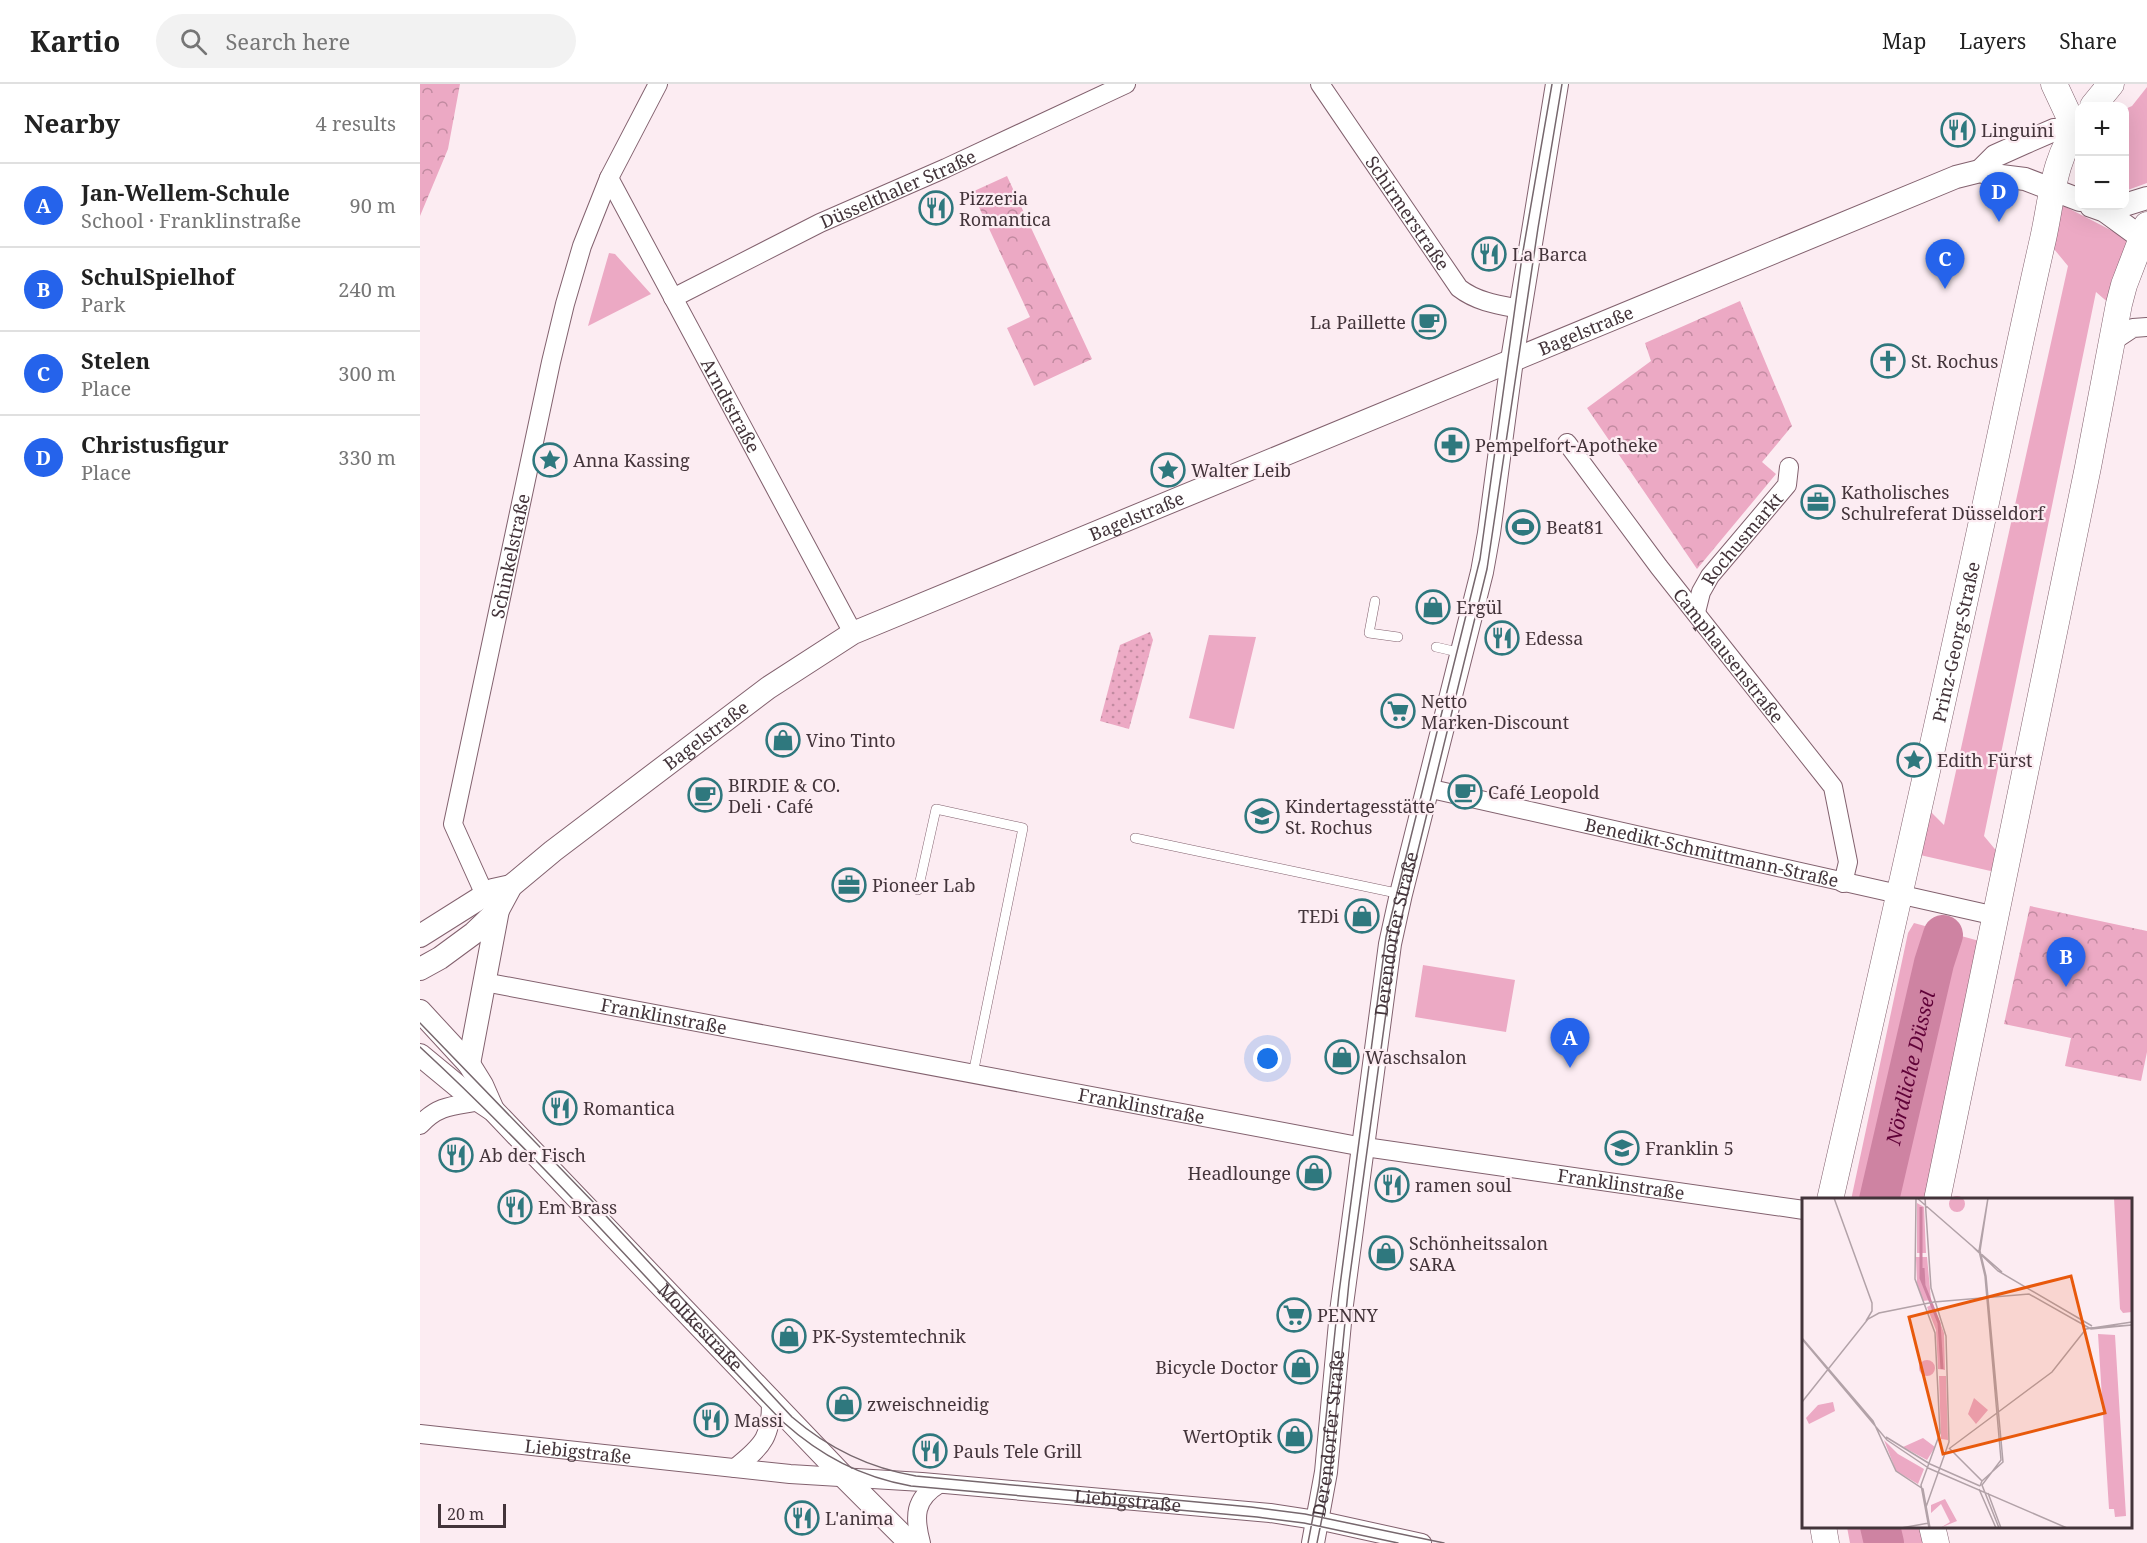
<!DOCTYPE html>
<html lang="en">
<head>
<meta charset="utf-8">
<style>
	body { margin:0; font-family:"Noto Serif",serif; background:#f2f2f2; color:#222 }
	.controls { position:absolute; right:18px; top:18px; display:grid; overflow:hidden; border-radius:12px; box-shadow:0 6px 24px #0002 }
	.controls button { width:54px; height:54px; display:grid; place-items:center; padding:0; border:0; border-bottom:2px solid #e0e0e0; background:#fff; color:#222; font:30px sans-serif }
	.scale { position:absolute; left:18px; bottom:15px; width:68px; box-sizing:border-box; padding-left:6px; border:3px solid #43343a; border-top:0; font-size:16px; line-height:21px; white-space:nowrap; color:#43343a; -webkit-text-stroke:4px #fcecf2; paint-order:stroke }
	.you { position:absolute; left:848px; top:975px; width:21px; height:21px; margin:-15px; border:4px solid #fff; border-radius:50%; background:#1a73e8; box-shadow:0 0 0 9px #1a73e833 }
	.badge { display:grid; place-items:center; width:39px; height:39px; border-radius:50%; background:#2563eb; color:#fff; font-size:20px; font-weight:700 }
	.pin { position:absolute; translate:-50% -50px; filter:drop-shadow(0 2px 3px #0008) }
	.pin::after { content:''; position:absolute; top:32px; width:21px; height:18px; background:inherit; clip-path:polygon(0 0,100% 0,50% 100%) }
	.list { margin:0; padding:0; list-style:none }
	h2 { display:flex; justify-content:space-between; align-items:center; height:78px; margin:0; padding:0 24px; font-size:26px }
	h2 small { font-size:20px; font-weight:400; color:#767676 }
	.list li { display:grid; grid-template-columns:39px 1fr auto; gap:18px; align-items:center; box-sizing:border-box; height:84px; padding:0 24px; border-top:2px solid #e0e0e0 }
	.list b { display:block; font-size:22px; white-space:nowrap }
	.list p { margin:0; font-size:20px; white-space:nowrap; color:#767676 }
	.list em { font-size:20px; font-style:normal; color:#767676 }
	.icon { flex:none; width:33px; height:33px; fill:none; stroke:currentColor; stroke-width:2; stroke-linecap:round; stroke-linejoin:round }
	.map { position:relative; flex:none; width:1727px; height:1459px; overflow:hidden }
	header { display:flex; align-items:center; gap:36px; box-sizing:border-box; height:84px; padding:0 30px; background:#fff; border-bottom:2px solid #e0e0e0 }
	header strong { font-size:28px }
	nav { display:flex; gap:33px; margin-inline-start:auto; font-size:21px }
	.search { width:420px; height:54px; background:#f2f2f2; display:flex; align-items:center; gap:15px; box-sizing:border-box; padding:0 21px; border-radius:33px; color:#767676; font-size:22px }
	main { display:flex }
	aside { flex:1; background:#fff }
	.map>svg:first-child { display:block }
	.grass { fill:#eca9c4 }
	.park { fill:url(#park-crowns) }
	.garden { fill:url(#garden-dots) }
	.lines { fill:none; stroke-linecap:round; stroke-linejoin:round }
	.river { stroke:#ce83a2; stroke-width:40 }
	.service-casing { stroke:#82616e; stroke-width:10 }
	.minor-casing { stroke:#82616e; stroke-width:20 }
	.tertiary-casing { stroke:#82616e; stroke-width:24 }
	.secondary-casing { stroke:#82616e; stroke-width:27 }
	.service { stroke:#fff; stroke-width:9 }
	.minor { stroke:#fff; stroke-width:18 }
	.tertiary { stroke:#fff; stroke-width:22 }
	.secondary { stroke:#fff; stroke-width:26 }
	.tram { stroke:#76676d; stroke-width:1.5 }
	.labels { text-anchor:middle; dominant-baseline:central; stroke-width:4.5; stroke-linejoin:round; paint-order:stroke }
	.poi-label { font-size:18px; fill:#43343a; stroke:#fcecf2; text-anchor:start }
	.street-label { font-size:18px; fill:#43343a; stroke:#fcecf2 }
	.water-label { font-size:20px; font-style:italic; fill:#600238; stroke:#fcecf2 }
	.inset-river { fill:none; stroke:#ce83a2; stroke-width:3 }
	.inset-road { fill:none; stroke:#b2a2a8; stroke-width:1.5 }
	.view { fill:#e8590c; fill-opacity:0.15; stroke:#e8590c; stroke-width:3 }
	.inset-edge { fill:none; stroke:#43343a; stroke-width:3 }
</style>
</head>
<body>
<header>
<strong>Kartio</strong>
<div class="search"><svg class="icon" aria-label="search" viewBox="0 0 24 24"><circle cx="10" cy="10" r="6"/><path d="M15 15l6 6"/></svg>Search here</div>
<nav><a>Map</a><a>Layers</a><a>Share</a></nav>
</header>
<main>
<aside>
<h2>Nearby<small>4 results</small></h2>
<ul class="list">
<li><span class="badge">A</span><div><b>Jan-Wellem-Schule</b><p>School · Franklinstraße</p></div><em>90 m</em></li>
<li><span class="badge">B</span><div><b>SchulSpielhof</b><p>Park</p></div><em>240 m</em></li>
<li><span class="badge">C</span><div><b>Stelen</b><p>Place</p></div><em>300 m</em></li>
<li><span class="badge">D</span><div><b>Christusfigur</b><p>Place</p></div><em>330 m</em></li>
</ul>
</aside>
<div class="map">
<svg width="1727" height="1459" viewBox="0 0 1727 1459">
	<defs>
		<pattern id="park-crowns" width="20" height="18" patternUnits="userSpaceOnUse" patternTransform="scale(1.5)"><rect width="20" height="18" fill="#eca9c4"/><path d="M2 6a3 3 0 1 1 6 0M12 15a3 3 0 1 1 6 0" fill="none" stroke="#c18aa0"/></pattern>
		<pattern id="garden-dots" width="8" height="8" patternUnits="userSpaceOnUse" patternTransform="scale(1.5)"><rect width="8" height="8" fill="#eca9c4"/><path d="M2 2h.1M6 6h.1" fill="none" stroke="#c18aa0" stroke-width="1.8" stroke-linecap="round"/></pattern>
	</defs>
	<rect width="100%" height="100%" fill="#fcecf2"/>
	<path class="grass" d="M1727,3V99L1705,107V25L1712,22Z
		M1638,121L1646,123L1708,155L1691,221L1676,208L1564,752L1579,770L1575,788L1500,771L1510,727L1524,741L1648,182L1634,165Z
		M189,169L195,170L231,210L168,242Z
		M789,551L836,553L814,645L769,634Z
		M1494,839L1563,858L1507,1115L1431,1116L1488,849Z
		M1003,881L1095,896L1086,948L995,933Z
		M1427,1443H1504L1508,1459H1430Z"/>
	<path class="park" d="M0,0H40L28,65L0,132Z
		M587,92L672,275L614,302L587,244L610,233L552,108Z
		M1320,217L1372,342L1342,378L1356,390L1277,485L1167,324L1231,277L1225,259Z
		M1610,822L1727,847V968L1721,997L1645,982L1651,954L1584,940Z"/>
	<path class="garden" d="M730,548L733,556L709,645L680,637L700,561Z"/>
	<g class="lines">
		<g class="river">
			<path id="s1" d="M1459,1116L1514,879L1523,851"/>
			<path d="M1460,1442L1464,1459"/>
		</g>
		<defs>
			<path id="service" d="M955,517L949,549L978,553
				M1016,563L1042,569
				M715,754L981,810
				M498,806L516,725L603,744L553,990"/>
			<g id="minor">
				<path id="s2" d="M900,0L1039,204C1057,218 1079,221 1100,225"/>
				<path id="s3" d="M189,94L433,549"/>
				<path id="s4" d="M253,214L400,139L526,84L706,0"/>
				<path d="M1692,258L1713,244L1727,243"/>
				<path id="s5" d="M1147,359L1239,483L1413,703L1428,778L1423,799"/>
				<path id="s6" d="M1276,528L1281,508L1290,492L1367,401L1369,383"/>
				<path id="s7" d="M1007,704L1576,832"/>
				<path id="s8" d="M65,811L33,740L131,278L145,220L162,162L189,94L238,0"/>
				<path id="s9" d="M64,898L938,1062L1384,1126"/>
				<path d="M0,1041C19,1020 35,1022 61,1017"/>
				<path id="s10" d="M0,1350L370,1390L502,1398L850,1429L902,1437L1002,1459"/>
				<path d="M315,1384C344,1361 352,1352 351,1314"/>
				<path d="M501,1459C494,1433 494,1415 519,1400"/>
			</g>
			<g id="tertiary">
				<path d="M1560,87L1575,72L1604,59L1634,46L1655,45"/>
				<path d="M1671,122L1685,127L1722,154"/>
				<path d="M1685,127L1727,114"/>
				<path d="M0,852L73,806L91,802"/>
				<path id="s11" d="M0,885L20,874L54,849L78,826L91,802L133,767L348,604L433,549L1536,93L1560,87L1573,91L1605,95L1660,116"/>
				<path d="M0,927L49,980L62,1001L73,1026"/>
				<path id="s12" d="M0,971L40,1004L73,1026L425,1394L490,1459"/>
				<path d="M49,980L78,826"/>
				<path id="s13" d="M893,1459L906,1388L921,1228L970,860L981,810L1062,488L1069,449L1092,276L1137,0"/>
			</g>
			<g id="secondary">
				<path d="M1634,0L1655,45"/>
				<path d="M1673,22L1691,0"/>
				<path id="s14" d="M1410,1116C1467,866 1524,617 1577,367C1592,296 1607,225 1623,155C1632,115 1633,73 1660,40"/>
				<path d="M1517,1116L1668,383L1699,220L1704,201L1727,141"/>
				<path d="M1403,1442L1406,1459"/>
				<path d="M1512,1442L1516,1459"/>
			</g>
		</defs>
		<use href="#service" class="service-casing"/>
		<use href="#minor" class="minor-casing"/>
		<use href="#tertiary" class="tertiary-casing"/>
		<use href="#secondary" class="secondary-casing"/>
		<use href="#service" class="service"/>
		<use href="#minor" class="minor"/>
		<use href="#tertiary" class="tertiary"/>
		<use href="#secondary" class="secondary"/>
		<path class="tram" d="M0,939L176,1121L372,1333C408,1364 449,1384 496,1392L831,1423L885,1430L1024,1459
			M0,963C128,1081 241,1213 363,1338C401,1372 441,1393 491,1402L837,1433L884,1439L978,1459
			M888,1459L899,1401L919,1209L966,853L1060,475L1102,173L1132,0
			M897,1459L909,1399L929,1198L976,856L1067,485L1118,144L1142,0"/>
	</g>
	<defs>
		<symbol id="restaurant-ring" viewBox="-11 -11 22 22"><circle r="9.5" fill="#fcecf2" stroke="#2f787e" stroke-width="1.5"/><path d="M-5-6h1v4h1v-4h1v4h1v-4h1v5L-1.5 .5V6h-2V.5L-5-1ZM5-6V6H3V1.5H1.5Q1.5-4 5-6Z" fill="#2f787e"/></symbol>
		<symbol id="cafe-ring" viewBox="-11 -11 22 22"><circle r="9.5" fill="#fcecf2" stroke="#2f787e" stroke-width="1.5"/><path d="M-5.5-4.5H6V0H3Q3 3.5 0 3.5H-2.5Q-5.5 3.5-5.5 0ZM3-3.2v2h1.7v-2ZM-6 4.5H4V6H-6Z" fill="#2f787e"/></symbol>
		<symbol id="church-ring" viewBox="-11 -11 22 22"><circle r="9.5" fill="#fcecf2" stroke="#2f787e" stroke-width="1.5"/><path d="M-1.2-6h2.4v3.5h3.3v2.4h-3.3V6h-2.4V-.1h-3.3v-2.4h3.3Z" fill="#2f787e"/></symbol>
		<symbol id="pharmacy-ring" viewBox="-11 -11 22 22"><circle r="9.5" fill="#fcecf2" stroke="#2f787e" stroke-width="1.5"/><path d="M-2-6h4v4h4v4h-4v4h-4v-4h-4v-4h4Z" fill="#2f787e"/></symbol>
		<symbol id="sight-ring" viewBox="-11 -11 22 22"><circle r="9.5" fill="#fcecf2" stroke="#2f787e" stroke-width="1.5"/><path d="M0-6L1.8-2.2L6-1.7L2.9 1.2L3.7 5.4L0 3.3L-3.7 5.4L-2.9 1.2L-6-1.7L-1.8-2.2Z" fill="#2f787e"/></symbol>
		<symbol id="office-ring" viewBox="-11 -11 22 22"><circle r="9.5" fill="#fcecf2" stroke="#2f787e" stroke-width="1.5"/><path d="M-6-3h4V-5.5h4V-3h4V5H-6ZM-1-4.5V-3h2v-1.5ZM-6 0V1H6V0Z" fill="#2f787e"/></symbol>
		<symbol id="stadium-ring" viewBox="-11 -11 22 22"><circle r="9.5" fill="#fcecf2" stroke="#2f787e" stroke-width="1.5"/><path d="M0-5a6.5 5 0 1 0 0 10a6.5 5 0 1 0 0-10ZM-3.5-1.8h7v3.6h-7Z" fill="#2f787e"/></symbol>
		<symbol id="shop-ring" viewBox="-11 -11 22 22"><circle r="9.5" fill="#fcecf2" stroke="#2f787e" stroke-width="1.5"/><path d="M-5-2.5h2.3a2.7 3.5 0 0 1 5.4 0H5L5.5 6h-11ZM-1.5-2.5h3a1.5 2.3 0 0 0-3 0Z" fill="#2f787e"/></symbol>
		<symbol id="supermarket-ring" viewBox="-11 -11 22 22"><circle r="9.5" fill="#fcecf2" stroke="#2f787e" stroke-width="1.5"/><path d="M-6-5.5h2.5l.6 2H6L4.5 2H-2.5L-4.4-4H-6ZM-1.5 3.2a1.3 1.3 0 1 0 .1 0ZM3 3.2a1.3 1.3 0 1 0 .1 0Z" fill="#2f787e"/></symbol>
		<symbol id="school-ring" viewBox="-11 -11 22 22"><circle r="9.5" fill="#fcecf2" stroke="#2f787e" stroke-width="1.5"/><path d="M0-5L7-2L0 1L-7-2ZM-4 1L0 2.5L4 1V4Q0 6-4 4Z" fill="#2f787e"/></symbol>
	</defs>
	<g fill-rule="evenodd">
		<use href="#restaurant-ring" x="1519" y="27" width="38" height="38"/>
		<use href="#restaurant-ring" x="497" y="105" width="38" height="38"/>
		<use href="#restaurant-ring" x="1050" y="151" width="38" height="38"/>
		<use href="#cafe-ring" x="990" y="219" width="38" height="38"/>
		<use href="#church-ring" x="1449" y="258" width="38" height="38"/>
		<use href="#pharmacy-ring" x="1013" y="342" width="38" height="38"/>
		<use href="#sight-ring" x="111" y="357" width="38" height="38"/>
		<use href="#sight-ring" x="729" y="367" width="38" height="38"/>
		<use href="#office-ring" x="1379" y="399" width="38" height="38"/>
		<use href="#stadium-ring" x="1084" y="424" width="38" height="38"/>
		<use href="#shop-ring" x="994" y="504" width="38" height="38"/>
		<use href="#restaurant-ring" x="1063" y="535" width="38" height="38"/>
		<use href="#supermarket-ring" x="959" y="608" width="38" height="38"/>
		<use href="#shop-ring" x="344" y="637" width="38" height="38"/>
		<use href="#sight-ring" x="1475" y="657" width="38" height="38"/>
		<use href="#cafe-ring" x="1026" y="689" width="38" height="38"/>
		<use href="#cafe-ring" x="266" y="692" width="38" height="38"/>
		<use href="#school-ring" x="823" y="713" width="38" height="38"/>
		<use href="#office-ring" x="410" y="782" width="38" height="38"/>
		<use href="#shop-ring" x="923" y="813" width="38" height="38"/>
		<use href="#shop-ring" x="903" y="954" width="38" height="38"/>
		<use href="#restaurant-ring" x="121" y="1005" width="38" height="38"/>
		<use href="#school-ring" x="1183" y="1045" width="38" height="38"/>
		<use href="#restaurant-ring" x="17" y="1052" width="38" height="38"/>
		<use href="#shop-ring" x="875" y="1070" width="38" height="38"/>
		<use href="#restaurant-ring" x="953" y="1082" width="38" height="38"/>
		<use href="#restaurant-ring" x="76" y="1104" width="38" height="38"/>
		<use href="#shop-ring" x="947" y="1150" width="38" height="38"/>
		<use href="#supermarket-ring" x="855" y="1212" width="38" height="38"/>
		<use href="#shop-ring" x="350" y="1233" width="38" height="38"/>
		<use href="#shop-ring" x="862" y="1264" width="38" height="38"/>
		<use href="#shop-ring" x="405" y="1301" width="38" height="38"/>
		<use href="#restaurant-ring" x="272" y="1317" width="38" height="38"/>
		<use href="#shop-ring" x="856" y="1333" width="38" height="38"/>
		<use href="#restaurant-ring" x="491" y="1348" width="38" height="38"/>
		<use href="#restaurant-ring" x="363" y="1415" width="38" height="38"/>
	</g>
	<g class="labels">
		<g class="poi-label">
			<text x="1561" y="46">Linguini</text>
			<text x="539" y="114">Pizzeria<tspan x="539" dy="21">Romantica</tspan></text>
			<text x="1092" y="170">La Barca</text>
			<text x="986" y="238" text-anchor="end">La Paillette</text>
			<text x="1491" y="277">St. Rochus</text>
			<text x="1055" y="361">Pempelfort-Apotheke</text>
			<text x="153" y="376">Anna Kassing</text>
			<text x="771" y="386">Walter Leib</text>
			<text x="1421" y="408">Katholisches<tspan x="1421" dy="21">Schulreferat Düsseldorf</tspan></text>
			<text x="1126" y="443">Beat81</text>
			<text x="1036" y="523">Ergül</text>
			<text x="1105" y="554">Edessa</text>
			<text x="1001" y="617">Netto<tspan x="1001" dy="21">Marken-Discount</tspan></text>
			<text x="386" y="656">Vino Tinto</text>
			<text x="1517" y="676">Edith Fürst</text>
			<text x="308" y="701">BIRDIE &amp; CO.<tspan x="308" dy="21">Deli · Café</tspan></text>
			<text x="1068" y="708">Café Leopold</text>
			<text x="865" y="722">Kindertagesstätte<tspan x="865" dy="21">St. Rochus</tspan></text>
			<text x="452" y="801">Pioneer Lab</text>
			<text x="919" y="832" text-anchor="end">TEDi</text>
			<text x="945" y="973">Waschsalon</text>
			<text x="163" y="1024">Romantica</text>
			<text x="1225" y="1064">Franklin 5</text>
			<text x="59" y="1071">Ab der Fisch</text>
			<text x="871" y="1089" text-anchor="end">Headlounge</text>
			<text x="995" y="1101">ramen soul</text>
			<text x="118" y="1123">Em Brass</text>
			<text x="989" y="1159">Schönheitssalon<tspan x="989" dy="21">SARA</tspan></text>
			<text x="897" y="1231">PENNY</text>
			<text x="392" y="1252">PK-Systemtechnik</text>
			<text x="858" y="1283" text-anchor="end">Bicycle Doctor</text>
			<text x="447" y="1320">zweischneidig</text>
			<text x="314" y="1336">Massi</text>
			<text x="852" y="1352" text-anchor="end">WertOptik</text>
			<text x="533" y="1367">Pauls Tele Grill</text>
			<text x="405" y="1434">L'anima</text>
		</g>
		<g class="street-label">
			<text stroke="none"><textPath href="#s4" startOffset="250">Düsselthaler Straße</textPath></text>
			<text stroke="none"><textPath href="#s2" startOffset="156">Schirmerstraße</textPath></text>
			<text stroke="none"><textPath href="#s11" startOffset="1344">Bagelstraße</textPath></text>
			<text stroke="none"><textPath href="#s3" startOffset="258">Arndtstraße</textPath></text>
			<text stroke="none"><textPath href="#s11" startOffset="858">Bagelstraße</textPath></text>
			<text stroke="none"><textPath href="#s6" startOffset="88">Rochusmarkt</textPath></text>
			<text stroke="none"><textPath href="#s8" startOffset="352">Schinkelstraße</textPath></text>
			<text stroke="none"><textPath href="#s14" startOffset="572">Prinz-Georg-Straße</textPath></text>
			<text stroke="none"><textPath href="#s5" startOffset="267">Camphausenstraße</textPath></text>
			<text stroke="none"><textPath href="#s11" startOffset="372">Bagelstraße</textPath></text>
			<text stroke="none"><textPath href="#s7" startOffset="292">Benedikt-Schmittmann-Straße</textPath></text>
			<text stroke="none"><textPath href="#s13" startOffset="615">Derendorfer Straße</textPath></text>
			<text stroke="none"><textPath href="#s9" startOffset="183">Franklinstraße</textPath></text>
			<text stroke="none"><textPath href="#s9" startOffset="669">Franklinstraße</textPath></text>
			<text stroke="none"><textPath href="#s9" startOffset="1155">Franklinstraße</textPath></text>
			<text stroke="none"><textPath href="#s12" startOffset="392">Moltkestraße</textPath></text>
			<text stroke="none"><textPath href="#s13" startOffset="111">Derendorfer Straße</textPath></text>
			<text stroke="none"><textPath href="#s10" startOffset="159">Liebigstraße</textPath></text>
			<text stroke="none"><textPath href="#s10" startOffset="711">Liebigstraße</textPath></text>
		</g>
		<g class="water-label">
			<text stroke="none"><textPath href="#s1" startOffset="136">Nördliche Düssel</textPath></text>
		</g>
	</g>
	<g transform="translate(1382 1114)">
		<rect width="330" height="330" fill="#fcecf2"/>
		<path d="M115,5L122,9L124,55H115ZM114,59H125L129,102L121,103L115,85ZM131,106L142,135L143,172L136,171L134,132L125,109ZM137,178H144L146,242L139,241ZM143,301L155,323L138,330L148,324L139,306L129,315V307Z" fill="#eca9c4"/>
		<path d="M147 6a8 8 0 1 1 16 0a8 8 0 1 1-16 0ZM312,0H330V114L321,115L318,111ZM296,136L313,137L324,318L313,319L312,311H307ZM117 170a8 8 0 1 1 16 0a8 8 0 1 1-16 0ZM172,200L186,212L174,226L166,216ZM31,204L33,213L7,226L4,220L16,207ZM121,240L133,249L125,262L101,249ZM82,242L96,256L122,271L116,286L94,273Z" fill="#eca9c4"/>
		<path class="inset-river" d="M119,9V80L137,125L140,171M121,70L122,88"/>
		<path class="inset-road" d="M32,0L70,105V113L64,123M114,0L113,81L133,135L138,235L119,287L127,330M115,0L200,74M123,0L129,90L144,138L147,244L124,309M186,0L177,53L183,78L199,262L180,287L197,330M171,49L196,73L290,128M273,122L289,131L330,127M0,140L71,223L94,273L121,291L128,330M0,141L85,242L125,269M0,204L66,121L77,115L132,104L227,96L287,130L330,127M84,239L128,266M147,250L180,283L178,288M148,250L250,174L284,131L330,124M128,266L178,288M126,270L265,330M180,283L201,264L184,78L178,53L186,0M177,291L194,330M186,295L199,330M99,330L127,325"/>
		<path class="view" d="M269,78L303,215L141,256L107,119Z"/>
		<rect width="330" height="330" class="inset-edge"/>
	</g>
</svg>
<div class="controls">
<button>+</button>
<button>−</button>
</div>
<div class="scale">20 m</div>
<div class="you"></div>
<div class="pin badge" style="left:1150px;top:984px">A</div>
<div class="pin badge" style="left:1646px;top:903px">B</div>
<div class="pin badge" style="left:1525px;top:205px">C</div>
<div class="pin badge" style="left:1579px;top:138px">D</div>
</div>
</main>
</body>
</html>
